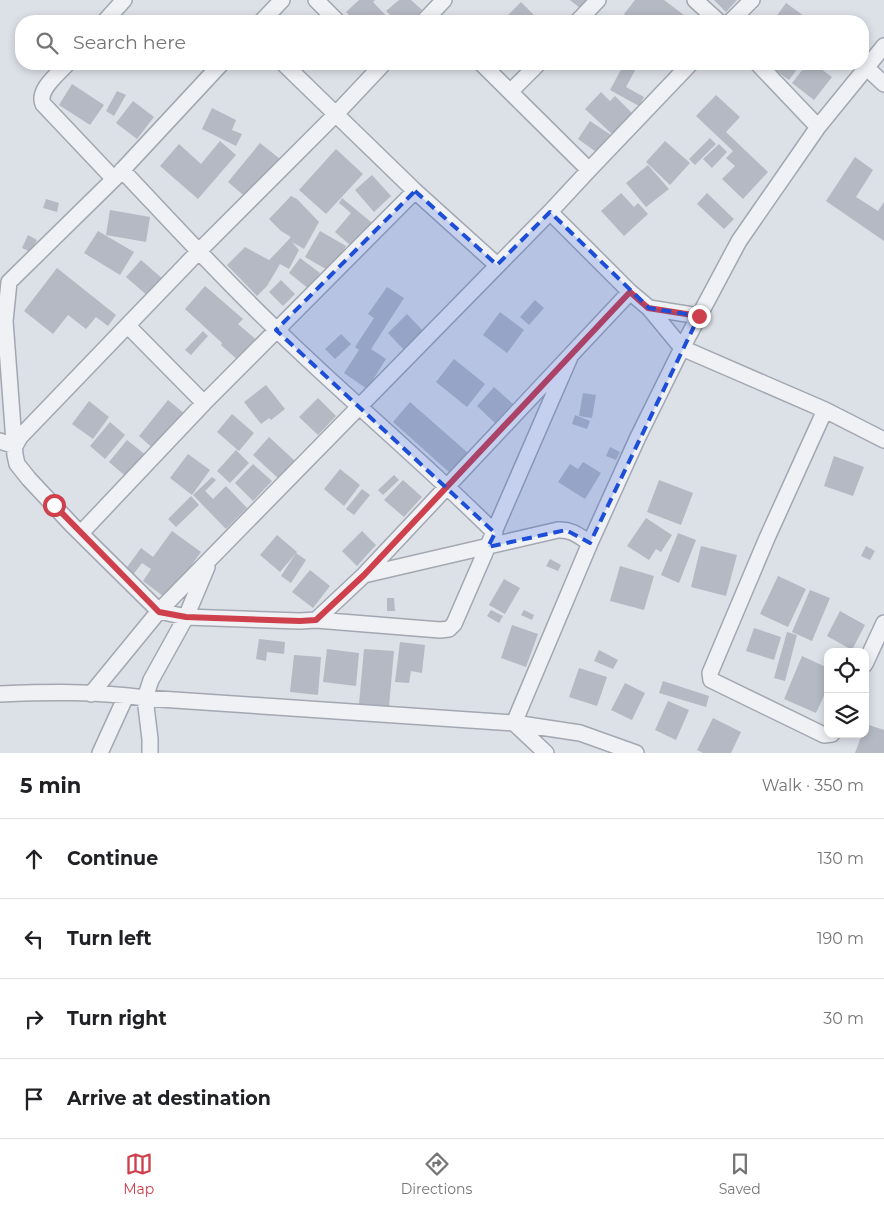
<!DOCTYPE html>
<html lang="en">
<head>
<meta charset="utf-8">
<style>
	body { margin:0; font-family:Montserrat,sans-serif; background:#f2f2f2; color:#202124 }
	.controls { position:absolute; right:15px; bottom:15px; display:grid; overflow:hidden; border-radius:10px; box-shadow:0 2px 8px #0003 }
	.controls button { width:45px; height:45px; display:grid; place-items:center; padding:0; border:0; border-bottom:1px solid #e0e0e0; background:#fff; color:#202124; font:25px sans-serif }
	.stop { position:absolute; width:15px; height:15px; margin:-11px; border:4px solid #cd404c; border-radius:50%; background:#fff }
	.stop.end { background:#cd404c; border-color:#fff; box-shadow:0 1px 5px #0008 }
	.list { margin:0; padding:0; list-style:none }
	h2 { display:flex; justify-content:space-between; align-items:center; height:65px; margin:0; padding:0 20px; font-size:21px }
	h2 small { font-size:16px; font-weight:400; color:#757577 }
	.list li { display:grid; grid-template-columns:32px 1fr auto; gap:15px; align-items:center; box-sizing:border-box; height:80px; padding:0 20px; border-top:1px solid #e0e0e0 }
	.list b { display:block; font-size:19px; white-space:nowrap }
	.list em { font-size:16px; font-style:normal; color:#757577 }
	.icon { flex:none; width:28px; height:28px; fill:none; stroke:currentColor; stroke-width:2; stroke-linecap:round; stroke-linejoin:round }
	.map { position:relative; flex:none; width:884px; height:753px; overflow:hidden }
	.search { position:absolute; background:#fff; box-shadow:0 2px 8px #0003; left:15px; right:15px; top:15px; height:55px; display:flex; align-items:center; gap:12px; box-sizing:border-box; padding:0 18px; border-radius:20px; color:#757577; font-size:19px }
	.sheet { height:385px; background:#fff }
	nav { display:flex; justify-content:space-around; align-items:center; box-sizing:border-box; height:70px; border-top:1px solid #e0e0e0; background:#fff; font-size:14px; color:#757577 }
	nav a { display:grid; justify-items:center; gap:2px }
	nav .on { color:#cd404c }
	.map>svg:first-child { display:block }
	.building { fill:#b4b9c3 }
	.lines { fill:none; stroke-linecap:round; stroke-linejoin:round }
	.minor-casing { stroke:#a2a7b1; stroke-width:18 }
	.minor { stroke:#eff1f5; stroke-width:15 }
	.route { stroke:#cd404c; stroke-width:6 }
	.marked { fill:#1d4ed8; fill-opacity:0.2; stroke:#1d4ed8; stroke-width:4; stroke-dasharray:10 6; stroke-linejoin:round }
</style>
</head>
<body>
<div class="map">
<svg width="884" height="753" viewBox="0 0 884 753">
	<rect width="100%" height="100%" fill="#dce0e7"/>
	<path class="building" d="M359,0H375L373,2L391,21H355L346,12Z
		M399,0H411L422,10L411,21H397L386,11Z
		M570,0H595L586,13Z
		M635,0H664L684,15L679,21H634L624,14Z
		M714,0H737L726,12Z
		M521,2L540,21H502Z
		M786,3L811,21H773Z
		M624,64L638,65L626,87L644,97L639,106L610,90Z
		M774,64H801L789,80L771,67Z
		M807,64H814L832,77L814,100L792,83Z
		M72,84L104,105L90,125L59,105Z
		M117,91L126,95L114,116L106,111Z
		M601,92L610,101L615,96L633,114L613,135L585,109Z
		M716,95L740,117L726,132L768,172L743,199L722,179L735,166L726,158L733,151L696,116Z
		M133,101L154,117L137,139L116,123Z
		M212,108L236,120L232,130L242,134L236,146L202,129Z
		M590,121L611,135L599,154L578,139Z
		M710,138L716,144L695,165L689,159Z
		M220,141L236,155L198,199L160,166L179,144L201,164Z
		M665,141L690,163L670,185L646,162Z
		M260,143L280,159L248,199L228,182Z
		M719,144L727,152L712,168L703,159Z
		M336,149L363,174L326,214L299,190Z
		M855,157L873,170L856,197L878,211L884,202V241L826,201Z
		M648,165L669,189L646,207L626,183Z
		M372,175L391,196L374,212L355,190Z
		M621,193L634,207L638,203L648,214L624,236L601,211Z
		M707,193L734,219L724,229L697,204Z
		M291,196L297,199L319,222L304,249L292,242L299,250L289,269L280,264L267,286L257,296L227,265L245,247L269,260L278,251L291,237L281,231L269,219Z
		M342,198L377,227L357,251L335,232L351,213L339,203Z
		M46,199L59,203L57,212L43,208Z
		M110,210L150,217L146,242L106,235Z
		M98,231L134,252L120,275L84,253Z
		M320,231L346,246L331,272L305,257Z
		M28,235L37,240L31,252L22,248Z
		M300,258L320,273L309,289L289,273Z
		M141,260L164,280L149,297L126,277Z
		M57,268L116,315L108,326L96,317L86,329L68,315L53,334L24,311Z
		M281,280L295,294L283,306L269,292Z
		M205,286L243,319L238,324L259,342L240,362L221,345L222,343L185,309Z
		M387,287L404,298L371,349L386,359L367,389L344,373L359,350L355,347L374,318L368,314Z
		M535,300L544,308L529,325L520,317Z
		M500,312L524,330L507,353L483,335Z
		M407,314L424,332L405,351L388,333Z
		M203,331L208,336L191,355L185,350Z
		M341,334L351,344L335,359L325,349Z
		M454,359L485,384L467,407L436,382Z
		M266,385L285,409L271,420L269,418L261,424L244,402Z
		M494,387L513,404L495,423L477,406Z
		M583,393L596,395L592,418L579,416Z
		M318,398L336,416L318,435L299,417Z
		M168,400L185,414L155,450L139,436Z
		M89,401L109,417L93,439L72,424Z
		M410,402L468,453L450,473L393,422Z
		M232,414L254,433L239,451L217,432Z
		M575,415L590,421L587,429L572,424Z
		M110,422L125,435L105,459L90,446Z
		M269,437L295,461L279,479L253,455Z
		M127,440L147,456L129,479L109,462Z
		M610,447L620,452L616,460L606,456Z
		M236,450L249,463L230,483L217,471Z
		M188,454L210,470L192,495L170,478Z
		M834,456L864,467L853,496L824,486Z
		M583,462L601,473L585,499L558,482L570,464L578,469Z
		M253,464L272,481L253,501L235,483Z
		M340,469L360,485L344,506L324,489Z
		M394,475L399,480L383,495L378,490Z
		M212,477L216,480L205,491L213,499L226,486L247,508L226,529L193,495Z
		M403,480L422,497L404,517L384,500Z
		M659,480L693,493L681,525L647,512Z
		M362,489L370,495L354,515L346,509Z
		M191,496L199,505L176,527L168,519Z
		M646,518L672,535L661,552L656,549L649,560L627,546Z
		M172,531L201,552L167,599L143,581L151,569L142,563L132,576L125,570L141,548L153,557Z
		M362,531L376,545L357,566L342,551Z
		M678,533L696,540L679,583L661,575Z
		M277,535L297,552L296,553L306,560L291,583L281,576L296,553L280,572L260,555Z
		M701,546L737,555L726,596L691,587Z
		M866,546L875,551L870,560L861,556Z
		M550,559L561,565L558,571L546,566Z
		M620,566L654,576L644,610L610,601Z
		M310,570L330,586L313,608L292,592Z
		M778,576L806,589L788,627L760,614Z
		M504,579L520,588L505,614L489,605Z
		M810,590L830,598L812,641L792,632Z
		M387,598H394L395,611H387Z
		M491,610L503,616L499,623L487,616Z
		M524,610L534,615L532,620L521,615Z
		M840,611L865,625L852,650L827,636Z
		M512,625L538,634L526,667L501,658Z
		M754,628L781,637L774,660L746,651Z
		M787,632L797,635L785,681L774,678Z
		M259,639L285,642L284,654L267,652L266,661L256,659Z
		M400,642L425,645L422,673L411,671L409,683L395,682Z
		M327,649L359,653L356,686L323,682Z
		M364,649L394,651L389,706L359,704Z
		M599,650L618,660L613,669L594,661Z
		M294,655L321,657L318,695L290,692Z
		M802,656L828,668V687L816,713L784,699Z
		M579,668L607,677L597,706L569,697Z
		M663,681L709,696L706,707L659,693Z
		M625,683L645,693L632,720L611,710Z
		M668,701L689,710L676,740L655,730Z
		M713,718L741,732L731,753H703L697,750Z
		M866,724L884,730V753H855L862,734H865Z"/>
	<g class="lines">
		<defs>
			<path id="minor" d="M316,0L337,21
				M695,0L718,21
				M105,21L124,0
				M262,21L282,0
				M424,21L444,0
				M578,21L598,0
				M731,21L752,0
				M67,64C58,74 37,90 43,104L114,179
				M221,64L114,179L9,282L5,321L15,455L17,464L29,479L72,525L159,611L186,617L300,621L316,620L440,630L449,629L454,624L570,357
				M284,64L415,191L497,265
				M482,64L589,170
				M758,64L818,127
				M867,68L884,84
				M511,91L538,64
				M122,170C173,224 224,280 278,331C349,400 425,463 495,533
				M550,212L630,292L649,308L682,348L825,410L884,440
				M649,308L699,316
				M128,326L204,403
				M825,410L767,538L710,673L711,680L824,735L832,734
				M0,441L15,446
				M15,446L20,437L199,251L336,114L383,64
				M81,533L204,403L415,191
				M364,575L558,530C571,529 579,536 590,543
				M316,620L364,575L630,292
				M865,664L884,623
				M0,694C48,692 97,691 145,698L514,723L580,733L636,753
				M91,694L159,611L550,212L589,170L690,64
				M100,753L126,696
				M150,753V739L145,698L151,680L186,617L207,567
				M546,753L514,723L590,543L638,437L682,348L739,241L818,127L884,46"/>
		</defs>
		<use href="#minor" class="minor-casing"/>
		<use href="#minor" class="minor"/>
	</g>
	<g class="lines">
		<path class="route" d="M54,505L159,612L186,617L300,621L316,620L364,575L630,292L648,308L699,316"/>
	</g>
	<path class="marked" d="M415,191L497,265L550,212L649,308L699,316L590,543L566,530L488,547L495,533L276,330Z"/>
</svg>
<div class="controls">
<button><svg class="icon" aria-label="locate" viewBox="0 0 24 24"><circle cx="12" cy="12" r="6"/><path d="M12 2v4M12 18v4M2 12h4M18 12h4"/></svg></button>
<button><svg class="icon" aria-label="layers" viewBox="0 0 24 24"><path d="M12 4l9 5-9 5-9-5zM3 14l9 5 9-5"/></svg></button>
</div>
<div class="stop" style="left:54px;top:505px"></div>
<div class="stop end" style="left:699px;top:316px"></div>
<div class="search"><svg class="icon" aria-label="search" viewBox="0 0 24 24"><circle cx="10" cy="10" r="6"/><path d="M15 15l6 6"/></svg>Search here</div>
</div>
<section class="sheet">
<h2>5 min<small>Walk · 350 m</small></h2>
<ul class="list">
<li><svg class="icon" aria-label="ahead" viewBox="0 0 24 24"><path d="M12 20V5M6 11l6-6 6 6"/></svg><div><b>Continue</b></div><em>130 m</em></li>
<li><svg class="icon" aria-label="left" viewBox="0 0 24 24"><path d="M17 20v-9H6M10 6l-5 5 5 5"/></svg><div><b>Turn left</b></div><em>190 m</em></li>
<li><svg class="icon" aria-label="right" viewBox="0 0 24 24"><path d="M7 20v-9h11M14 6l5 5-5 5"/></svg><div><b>Turn right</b></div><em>30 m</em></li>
<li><svg class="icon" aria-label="arrive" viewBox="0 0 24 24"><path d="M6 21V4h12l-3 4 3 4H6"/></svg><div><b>Arrive at destination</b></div></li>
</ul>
</section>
<nav>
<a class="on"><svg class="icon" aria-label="map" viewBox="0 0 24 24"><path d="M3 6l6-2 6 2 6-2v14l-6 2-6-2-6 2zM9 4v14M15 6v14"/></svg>Map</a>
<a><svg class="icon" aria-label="directions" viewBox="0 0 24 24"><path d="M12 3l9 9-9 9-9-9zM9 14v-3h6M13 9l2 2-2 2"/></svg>Directions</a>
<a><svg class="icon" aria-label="saved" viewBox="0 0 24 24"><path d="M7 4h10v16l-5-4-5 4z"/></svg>Saved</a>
</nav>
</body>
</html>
